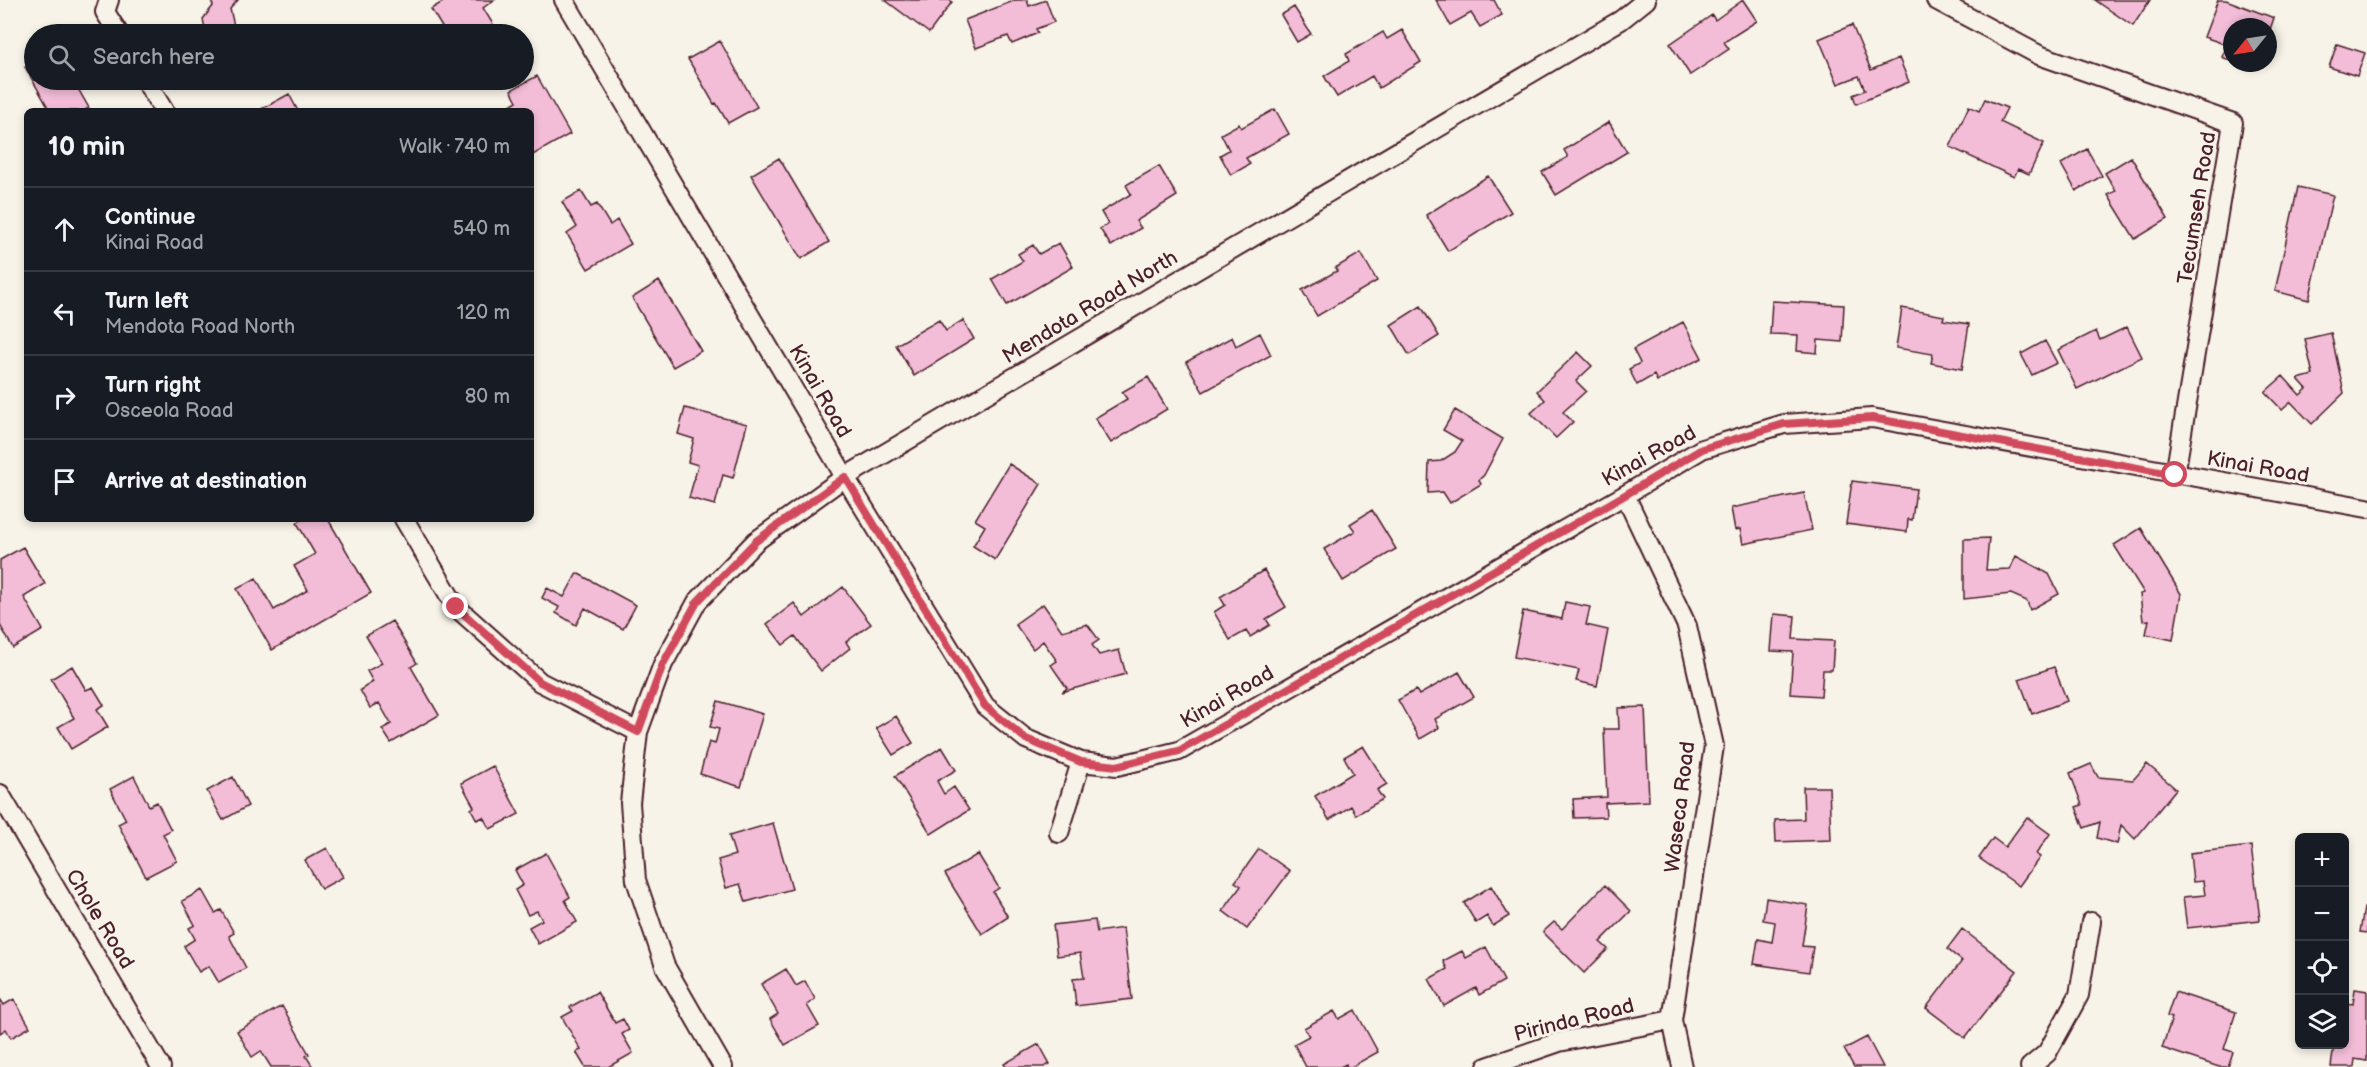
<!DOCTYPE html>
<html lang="en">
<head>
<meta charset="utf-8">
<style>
	body { margin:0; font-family:"Balsamiq Sans",sans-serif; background:#242831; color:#f1f3f6 }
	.controls { position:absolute; right:18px; bottom:18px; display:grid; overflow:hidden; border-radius:9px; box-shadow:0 3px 9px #0003 }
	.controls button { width:54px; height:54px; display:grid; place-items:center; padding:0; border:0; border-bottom:2px solid #363941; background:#171b24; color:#f1f3f6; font:30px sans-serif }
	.compass { position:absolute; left:2223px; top:18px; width:54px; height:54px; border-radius:50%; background:#171b24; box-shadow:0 3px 9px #0003; rotate:240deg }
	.stop { position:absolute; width:18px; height:18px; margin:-14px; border:4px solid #d1495b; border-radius:50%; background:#fff }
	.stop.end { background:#d1495b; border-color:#fff; box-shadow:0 2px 6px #0008 }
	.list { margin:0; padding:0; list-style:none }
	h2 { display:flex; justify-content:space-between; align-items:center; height:78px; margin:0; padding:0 24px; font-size:26px }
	h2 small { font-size:20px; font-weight:400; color:#9ea1a6 }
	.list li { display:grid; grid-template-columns:39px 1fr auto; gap:18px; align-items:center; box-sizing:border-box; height:84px; padding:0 24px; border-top:2px solid #363941 }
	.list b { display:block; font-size:22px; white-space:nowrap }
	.list p { margin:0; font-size:20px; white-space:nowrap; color:#9ea1a6 }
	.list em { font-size:20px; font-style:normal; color:#9ea1a6 }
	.icon { flex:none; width:33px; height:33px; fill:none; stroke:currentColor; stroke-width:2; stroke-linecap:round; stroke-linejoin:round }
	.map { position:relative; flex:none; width:2367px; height:1067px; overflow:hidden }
	.search { position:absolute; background:#171b24; box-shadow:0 3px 9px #0003; left:24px; top:24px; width:510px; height:66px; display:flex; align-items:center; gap:15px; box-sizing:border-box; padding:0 21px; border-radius:33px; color:#9ea1a6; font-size:22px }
	.panel { position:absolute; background:#171b24; box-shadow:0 3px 9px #0003; left:24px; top:108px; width:510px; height:414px; border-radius:9px }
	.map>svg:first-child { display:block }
	.building { fill:#f3bdd7; stroke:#4a1f2b; stroke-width:1.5 }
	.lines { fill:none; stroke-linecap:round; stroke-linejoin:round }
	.minor-casing { stroke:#4a1f2b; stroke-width:22 }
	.minor { stroke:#f7f3e8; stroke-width:18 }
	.route { stroke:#d1495b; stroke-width:8 }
	.labels { text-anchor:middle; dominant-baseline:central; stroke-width:6; stroke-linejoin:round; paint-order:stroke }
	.street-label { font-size:21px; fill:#4a1f2b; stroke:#f7f3e8 }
</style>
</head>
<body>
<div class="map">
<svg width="2367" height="1067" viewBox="0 0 2367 1067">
	<rect width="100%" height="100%" fill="#f7f3e8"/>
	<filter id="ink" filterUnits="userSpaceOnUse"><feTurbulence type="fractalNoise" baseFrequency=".0167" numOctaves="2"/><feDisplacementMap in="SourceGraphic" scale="12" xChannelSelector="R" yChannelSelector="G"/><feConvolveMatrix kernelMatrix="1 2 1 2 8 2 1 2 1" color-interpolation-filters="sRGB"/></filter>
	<g filter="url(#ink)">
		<path class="building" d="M211,0H238L230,9L236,34H206L203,19L213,6Z
			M446,0H494L483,8L499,34H446L431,9Z
			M885,0H950L952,2L929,33Z
			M1016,0H1027L1029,6L1046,0L1054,22L1036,29L1038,33L1012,44L1008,36L976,48L965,20Z
			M1436,0H1494L1502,15L1480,27L1471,13L1450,25Z
			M1743,0L1757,21L1724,42L1729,49L1690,75L1670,44L1712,15L1715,20Z
			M2095,0H2150L2133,26Z
			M2218,0H2226L2274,18L2268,35V27H2232V61L2222,57L2227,45L2204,37Z
			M1294,7L1311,34L1297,42L1281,15Z
			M1852,25L1871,70L1899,58L1909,82L1856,104L1853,95L1865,90L1859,76L1838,84L1819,39Z
			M1402,30L1421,62L1379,88L1372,76L1337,97L1324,76L1349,61L1346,54L1383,32L1387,39Z
			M720,41L757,107L728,123L716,103L714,104L688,59Z
			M2337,44L2365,53L2357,76L2329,67Z
			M34,62V80H73L89,108L83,111H45L49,109L25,67Z
			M537,76L570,134L531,156V111L502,110L517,101L511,90Z
			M289,94L298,111H258Z
			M1985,99L2007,108L2000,122L2044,143L2029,174L2018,169L2014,177L1950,147L1969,106L1979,111Z
			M1275,109L1289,134L1246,158L1250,164L1231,175L1220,155L1229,150L1221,134L1239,124L1241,128Z
			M1609,122L1627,152L1556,195L1542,172L1568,157L1564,150Z
			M2087,149L2102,176L2076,191L2061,164Z
			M2131,157L2168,219L2135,239L2108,195L2116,191L2105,173Z
			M779,158L829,242L801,259L751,175Z
			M1159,166L1177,196L1136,221L1141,228L1111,246L1100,229L1108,224L1101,212L1131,194L1126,185Z
			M1488,176L1511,212L1448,251L1426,215Z
			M2298,187L2333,195L2309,300L2275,291Z
			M581,191L591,207L597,204L610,225L617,220L631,244L588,269L567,234L577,227L562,202Z
			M1059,243L1073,267L1007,305L992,279L1023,261L1018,254L1033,245L1039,254Z
			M1361,253L1377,281L1317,316L1302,290L1337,271L1335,268Z
			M659,281L701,351L673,367L632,298Z
			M1772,301L1844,305L1842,342L1818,340L1817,353L1797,351L1798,335L1770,334Z
			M1421,306L1439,336L1409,355L1391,325Z
			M1902,308L1944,316L1943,320L1969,324L1962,369L1931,363L1933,354L1896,348Z
			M939,320L946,331L963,320L974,339L914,376L896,345Z
			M1683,322L1702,358L1657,381L1654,375L1637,385L1629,369L1640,363L1633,349Z
			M2127,327L2142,357L2077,389L2058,350L2096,331L2100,340Z
			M1260,333L1271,355L1203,392L1186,362L1232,337L1236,346Z
			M2331,333L2344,393L2312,424L2291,402L2282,410L2265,392L2283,376L2300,395L2307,389L2298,379L2313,375L2305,339Z
			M2045,341L2057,363L2032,375L2021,354Z
			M1578,352L1592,366L1576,381L1586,391L1563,412L1573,422L1556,438L1531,413L1545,400L1537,391Z
			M1148,377L1167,409L1111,443L1095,418L1127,399L1122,392Z
			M685,408L747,424L733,478L723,475L715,505L689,498L698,465L688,462L694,439L678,434Z
			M1455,410L1503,439L1484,475L1479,480L1481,484L1450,503L1443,492L1428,493L1429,462L1441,461L1455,452L1462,441L1443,430Z
			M1009,464L1041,484L995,560L973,546L985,526L975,520Z
			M1852,481L1916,489L1912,520L1908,519L1907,532L1846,524Z
			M1804,493L1812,530L1743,544L1740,529L1735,530L1731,508Z
			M1372,510L1396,549L1343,581L1324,549L1355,531L1350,524Z
			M303,519H328L371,593L272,650L237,589L256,578L274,610L308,590L294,566L315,554L297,523Z
			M2141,528L2181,594L2173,640L2146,634L2149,620L2143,621L2140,594L2144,593L2114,545Z
			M1989,538L1986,570L2010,569L2016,556L2049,574L2059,594L2030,610L2027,601L2011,594L1964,599V539Z
			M23,547L45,584L24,597L43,630L13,648L0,625V560Z
			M1264,570L1286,607L1266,619L1270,625L1250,637L1246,631L1230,640L1214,612L1225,605L1220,597Z
			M577,573L636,605L623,629L585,608L576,625L556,613L559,607L542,598L547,588L564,597Z
			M843,587L871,624L846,642L850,648L821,671L795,636L783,645L767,624L794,603L804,617Z
			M1565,602L1590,607L1586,625L1608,630L1597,686L1576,681L1579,670L1514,657L1523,611L1562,619Z
			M1043,604L1062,631L1088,624L1086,625H1088L1099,640L1092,645L1099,655L1119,650L1126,674L1062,692L1067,688L1051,665L1057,661L1043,641L1033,649L1015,624Z
			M1774,614L1795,616L1793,639L1834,641L1832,670H1823L1821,696L1790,694L1793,652L1771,651Z
			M392,621L417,663L411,667L439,715L391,743L382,729L391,724L379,703L370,708L360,690L373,682L367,671L382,663L366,636Z
			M72,666L86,690L93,687L104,705L97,709L108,727L71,749L58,727L74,718L51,679Z
			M2054,667L2067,701L2032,714L2019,679Z
			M1459,672L1474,697L1435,719L1439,728L1420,739L1398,700L1416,690L1419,695Z
			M718,701L763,714L741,787L700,774L709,742L715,744L719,729L710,727Z
			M1645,707L1649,801L1605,803L1606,817L1574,818L1573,799L1607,797L1604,729H1619L1618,708Z
			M896,716L913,743L893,755L876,728Z
			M1363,746L1387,784L1377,790L1383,799L1356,815L1351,806L1329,820L1315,796L1353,773L1344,757Z
			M942,747L956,770L937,781L944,794L954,787L969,810L931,834L895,776Z
			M2091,764L2098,777L2133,780L2147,764L2176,789L2135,839L2121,825L2117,844L2097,838L2100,822L2084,828L2076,807L2082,805L2070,773Z
			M493,766L519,814L490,829L483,817L477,820L471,809L474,807L461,783Z
			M134,776L149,806L157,802L171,830L163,834L177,861L146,877L118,824L126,820L110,789Z
			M233,777L248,806L223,820L207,791Z
			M1803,787H1829L1831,840L1776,842L1775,820L1804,819Z
			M2027,817L2050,834L2036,854L2040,857L2019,886L1979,858L1993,838L2005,847Z
			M773,823L792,889L746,902L740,884L726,888L718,860L735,855L729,836Z
			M2251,846L2260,920L2187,928L2183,897L2205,895L2203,881L2193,882L2190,853Z
			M327,848L343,877L321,889L305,860Z
			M1259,849L1290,871L1247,929L1223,911L1241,886L1235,882Z
			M546,853L570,897L565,900L577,922L538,944L529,927L542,920L537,911L528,915L515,890L523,885L515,870Z
			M978,854L999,888L993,892L1008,917L982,934L945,874Z
			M1605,885L1631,911L1600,942L1608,949L1584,973L1543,932L1554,922L1562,929Z
			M1491,886L1509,916L1493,926L1487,916L1476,923L1464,903Z
			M202,890L215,913L221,910L234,933L229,936L246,968L219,983L209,966L199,972L184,946L195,939L189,928L195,925L182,901Z
			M1766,898L1808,905L1802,946L1813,947L1809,972L1754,964L1758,939L1772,942L1775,922L1763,920Z
			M2364,908H2367V933L2360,932Z
			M1095,920L1097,932L1123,928L1132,999L1076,1006L1073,979L1084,978L1080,953L1057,956L1053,925Z
			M1962,929L2017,971L1965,1038L1926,1008L1962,961L1947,949Z
			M1486,947L1504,981L1479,995L1476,988L1444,1006L1429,979L1447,969L1443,961L1462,951L1466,958Z
			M786,969L796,986L805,981L815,999L807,1005L819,1026L785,1045L770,1019L778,1014L761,984Z
			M2355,989L2367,991V1061L2355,1059L2354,1067H2331L2334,1044H2344V1003L2353,1004Z
			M597,992L615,1023L623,1019L629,1030L622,1034L633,1053L608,1067H585L576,1052L581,1050L562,1017L573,1011L570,1007Z
			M2175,992L2236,1012L2224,1049L2233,1052L2228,1067H2219L2162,1048L2172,1018L2167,1016Z
			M0,999L4,1005L14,999L30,1027L11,1038L6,1029L0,1033Z
			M282,1006L309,1054L306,1056L313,1067H271L261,1051L252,1057L237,1031Z
			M1355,1010L1378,1052L1351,1067H1347L1346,1064L1340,1067H1306L1294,1044L1309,1036L1304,1028L1334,1011L1339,1019Z
			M1867,1037L1883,1067H1854L1844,1049Z
			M1039,1044L1050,1064L1044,1067H1006L1004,1064Z"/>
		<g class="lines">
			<defs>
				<path id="minor" d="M109,0L105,12L119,34
					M564,0L845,477L985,706L1026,739L1081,762L1117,766L1179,751L1625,495L1702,449L1784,424L1872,418L2367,508
					M1936,0L2039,55L2233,123L2175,475
					M145,80L164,111
					M1625,495L1687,626L1714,746L1672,1020L1682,1067
					M404,519L456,607L540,682L638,732
					M0,794L161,1067
					M1059,833L1081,762
					M723,1067L665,966L636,880L630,803L638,732L663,664L697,602L756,541L845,477L1621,20L1646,0
					M1487,1067L1559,1042L1672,1020
					M2030,1067L2047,1053L2079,995L2091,922"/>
			</defs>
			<use href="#minor" class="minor-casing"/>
			<use href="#minor" class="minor"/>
		</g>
	</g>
	<g class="lines" filter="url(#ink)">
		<path class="route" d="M456,607L540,682L638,732L663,664L697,602L756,541L845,477L985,706L1026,739L1081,762L1117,766L1179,751L1625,495L1702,449L1784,424L1872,418L2175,475"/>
	</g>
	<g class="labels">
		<g class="street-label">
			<text transform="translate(2197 208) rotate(-81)">Tecumseh Road</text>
			<text transform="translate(1090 307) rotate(-31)">Mendota Road North</text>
			<text transform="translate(820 391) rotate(60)">Kinai Road</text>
			<text transform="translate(1649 456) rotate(-29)">Kinai Road</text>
			<text transform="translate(2258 467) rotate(10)">Kinai Road</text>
			<text transform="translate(1227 697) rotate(-30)">Kinai Road</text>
			<text transform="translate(1680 807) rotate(-83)">Waseca Road</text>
			<text transform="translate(100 919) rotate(59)">Chole Road</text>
			<text transform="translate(1574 1020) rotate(-14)">Pirinda Road</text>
		</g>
	</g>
</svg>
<div class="controls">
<button>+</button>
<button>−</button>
<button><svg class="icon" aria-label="locate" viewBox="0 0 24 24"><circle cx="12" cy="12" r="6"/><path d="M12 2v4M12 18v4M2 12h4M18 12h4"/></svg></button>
<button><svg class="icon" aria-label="layers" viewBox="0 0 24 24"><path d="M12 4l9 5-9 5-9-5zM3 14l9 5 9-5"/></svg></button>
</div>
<svg class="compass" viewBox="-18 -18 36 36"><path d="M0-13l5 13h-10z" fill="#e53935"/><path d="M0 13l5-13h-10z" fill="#9ea1a6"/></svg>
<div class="stop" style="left:2175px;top:475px"></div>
<div class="stop end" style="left:456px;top:607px"></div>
<div class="search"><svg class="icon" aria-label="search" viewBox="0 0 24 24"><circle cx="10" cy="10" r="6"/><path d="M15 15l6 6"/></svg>Search here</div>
<section class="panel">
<h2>10 min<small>Walk · 740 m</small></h2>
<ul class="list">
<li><svg class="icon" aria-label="ahead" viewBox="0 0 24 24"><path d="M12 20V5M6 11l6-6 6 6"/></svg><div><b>Continue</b><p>Kinai Road</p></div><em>540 m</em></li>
<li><svg class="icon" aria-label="left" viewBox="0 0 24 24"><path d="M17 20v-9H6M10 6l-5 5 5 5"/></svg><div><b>Turn left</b><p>Mendota Road North</p></div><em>120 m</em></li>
<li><svg class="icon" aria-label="right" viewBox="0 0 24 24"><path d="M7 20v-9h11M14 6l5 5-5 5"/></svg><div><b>Turn right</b><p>Osceola Road</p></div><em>80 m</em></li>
<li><svg class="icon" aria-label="arrive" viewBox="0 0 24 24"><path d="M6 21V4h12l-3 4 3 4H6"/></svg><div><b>Arrive at destination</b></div></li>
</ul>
</section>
</div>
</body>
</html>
